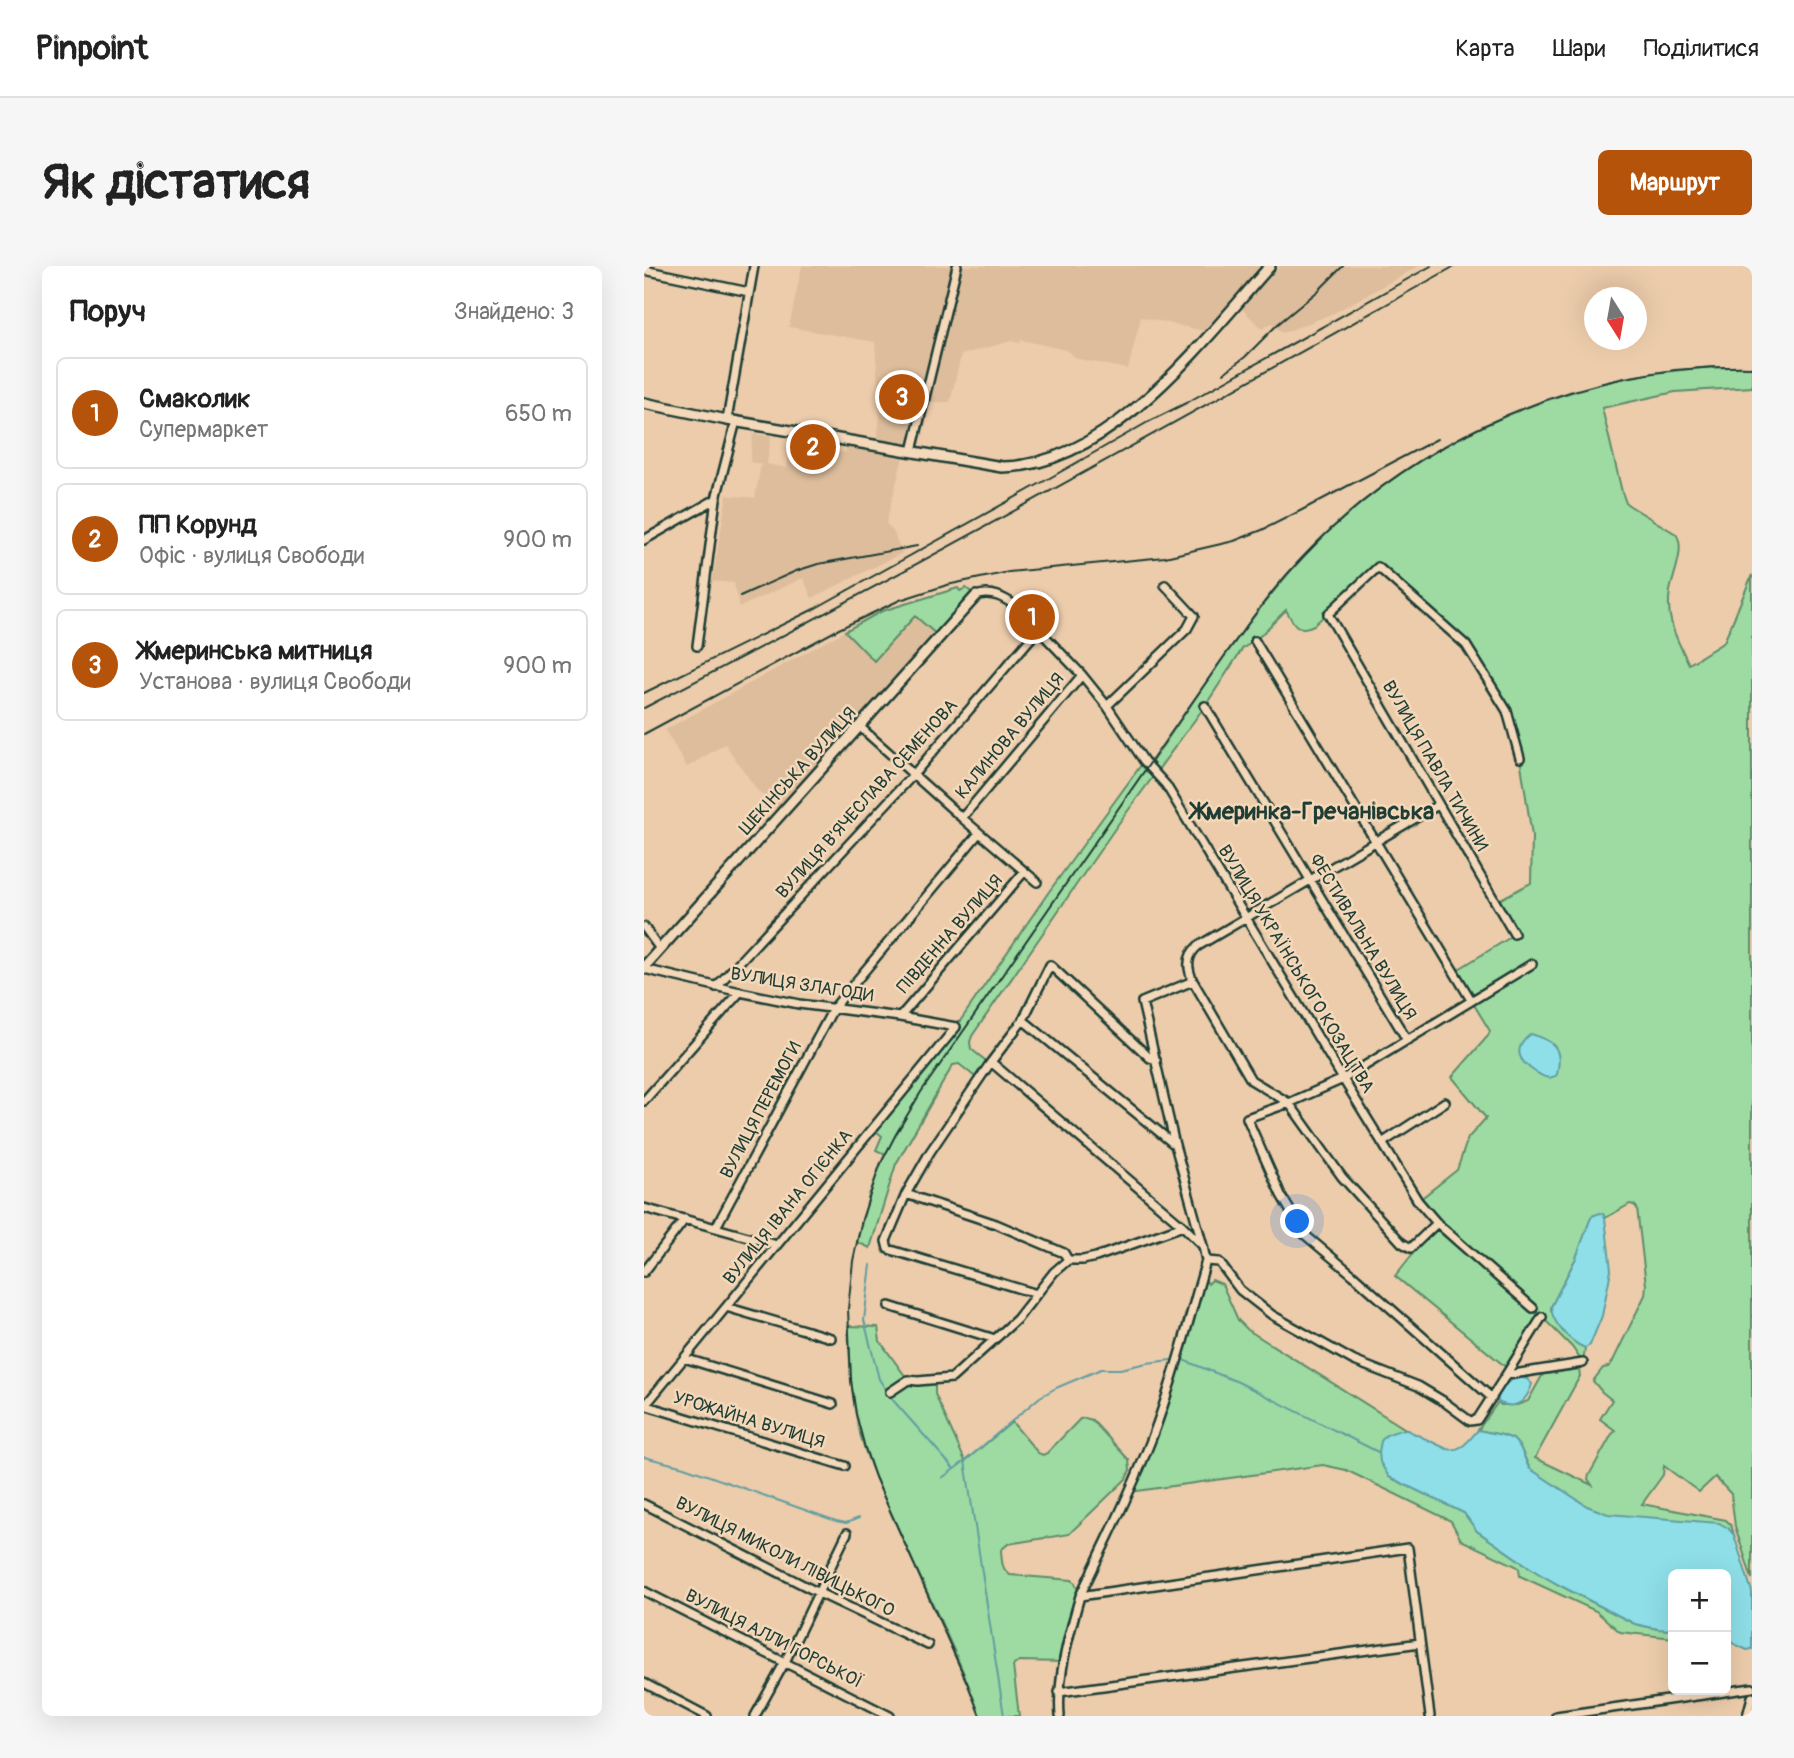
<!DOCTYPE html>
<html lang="uk">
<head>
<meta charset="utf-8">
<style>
	body { margin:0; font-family:Pangolin,sans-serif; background:#f6f6f6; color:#222 }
	.controls { position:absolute; right:21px; bottom:21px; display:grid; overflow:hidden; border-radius:10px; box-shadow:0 7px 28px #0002 }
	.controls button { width:63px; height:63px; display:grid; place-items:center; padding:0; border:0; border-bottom:2px solid #e0e0e0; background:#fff; color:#222; font:35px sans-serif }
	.compass { position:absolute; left:940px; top:21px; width:63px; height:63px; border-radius:50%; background:#fff; box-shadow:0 7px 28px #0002; rotate:169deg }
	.you { position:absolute; left:654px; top:956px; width:24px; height:24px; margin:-18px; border:5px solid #fff; border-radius:50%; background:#1a73e8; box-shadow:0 0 0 10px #1a73e833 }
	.badge { display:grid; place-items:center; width:46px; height:46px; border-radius:50%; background:#b45309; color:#fff; font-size:23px; font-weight:700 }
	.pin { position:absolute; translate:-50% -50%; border:4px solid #fff; box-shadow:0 2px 7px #0006 }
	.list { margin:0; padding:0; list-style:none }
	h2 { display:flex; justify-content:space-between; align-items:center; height:91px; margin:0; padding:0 28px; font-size:30px }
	h2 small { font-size:23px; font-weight:400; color:#767676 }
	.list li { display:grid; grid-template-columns:46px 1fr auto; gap:21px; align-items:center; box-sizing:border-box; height:112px; margin:0 14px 14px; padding:0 14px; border:2px solid #e0e0e0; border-radius:10px }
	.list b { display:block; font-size:26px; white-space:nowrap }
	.list p { margin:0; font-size:23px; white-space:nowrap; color:#767676 }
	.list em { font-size:23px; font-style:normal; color:#767676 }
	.map { position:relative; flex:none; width:1108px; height:1450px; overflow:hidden; border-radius:10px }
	header { display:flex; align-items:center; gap:42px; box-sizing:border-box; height:98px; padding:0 35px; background:#fff; border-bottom:2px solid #e0e0e0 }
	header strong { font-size:33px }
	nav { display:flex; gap:38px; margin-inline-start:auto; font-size:24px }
	.intro { display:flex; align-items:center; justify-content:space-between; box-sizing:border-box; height:168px; padding:0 42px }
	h1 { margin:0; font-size:49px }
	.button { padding:18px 32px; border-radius:10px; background:#b45309; color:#fff; font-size:24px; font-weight:700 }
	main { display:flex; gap:42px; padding:0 42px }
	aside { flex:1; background:#fff; border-radius:10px; box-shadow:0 7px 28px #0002 }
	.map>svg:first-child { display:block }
	.built { fill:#ddbd9c }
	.green { fill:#9ddba2; stroke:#5e8c6b; stroke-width:2 }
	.water { fill:#8edfe8; stroke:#629ea0; stroke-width:2 }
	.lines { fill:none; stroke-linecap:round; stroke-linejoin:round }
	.stream { stroke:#629ea0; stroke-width:2 }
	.minor-casing { stroke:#1f3d34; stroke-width:12 }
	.tertiary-casing { stroke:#1f3d34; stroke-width:14 }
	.minor { stroke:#f4d8ba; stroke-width:7 }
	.tertiary { stroke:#f4d8ba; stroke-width:9 }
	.rail { stroke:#1f3d34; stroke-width:2 }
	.labels { text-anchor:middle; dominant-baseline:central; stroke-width:5; stroke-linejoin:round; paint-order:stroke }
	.street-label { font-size:18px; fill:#1f3d34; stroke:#f4d8ba }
	.district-label { font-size:24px; font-weight:bold; fill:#1f3d34; stroke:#f4d8ba }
</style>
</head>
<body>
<header>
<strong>Pinpoint</strong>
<nav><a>Карта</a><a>Шари</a><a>Поділитися</a></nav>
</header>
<div class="intro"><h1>Як дістатися</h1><a class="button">Маршрут</a></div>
<main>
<aside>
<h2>Поруч<small>Знайдено: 3</small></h2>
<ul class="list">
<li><span class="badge">1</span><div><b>Смаколик</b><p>Супермаркет</p></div><em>650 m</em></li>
<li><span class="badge">2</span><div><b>ПП Корунд</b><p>Офіс · вулиця Свободи</p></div><em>900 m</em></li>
<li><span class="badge">3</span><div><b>Жмеринська митниця</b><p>Установа · вулиця Свободи</p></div><em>900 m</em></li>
</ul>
</aside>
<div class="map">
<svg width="1108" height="1450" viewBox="0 0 1108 1450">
	<rect width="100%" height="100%" fill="#ecccab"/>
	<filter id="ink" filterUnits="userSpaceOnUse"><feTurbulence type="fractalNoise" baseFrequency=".0143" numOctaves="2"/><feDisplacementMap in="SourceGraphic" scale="14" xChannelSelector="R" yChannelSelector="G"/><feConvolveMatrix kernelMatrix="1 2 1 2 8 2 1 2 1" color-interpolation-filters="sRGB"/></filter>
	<g filter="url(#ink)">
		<path class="built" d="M158,0H618L560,65L497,51L484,103L434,93L422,84L377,74L376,77L367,75L317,89L306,136H287L276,182L233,172L236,150L231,76L145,61Z
			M636,0H775L690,47L639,67L628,57L618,63L598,43Z
			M109,168L127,170L123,198L143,202L147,175L177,179V183L201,187L203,182L259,191L242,257L249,265L258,287L168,332L159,312L96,341L90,317L68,315L83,229L111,232L117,198L106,196Z
			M271,350L293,369L134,544L113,524L81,478L43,501L21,464L201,365L230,394Z"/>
		<path class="green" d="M1067,101H1108V121L1031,126L958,142L978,226L982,237L986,240L1032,268C1042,282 1029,309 1026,325C1021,353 1033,374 1045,398L1080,376L1108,309V1313L1091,1260L1087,1228L1071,1211L1055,1226L1020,1200L1019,1209L998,1238L1082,1254L1087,1259L1090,1269L1081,1266L963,1252L889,1210L876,1181L869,1173L858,1169L834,1164L854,1136L857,1139H873L884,1135L899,1108L935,1103L936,1110L891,1192L948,1219L944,1213L945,1209L968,1168L972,1165L956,1153L968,1134L958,1126L949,1115L959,1102L964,1101L968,1097L1001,1029L1002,1019L993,942L990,939L986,938L961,952L959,948L948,950L932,992L907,1041V1045L933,1078L941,1082L939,1097L928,1081L891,1044L894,1052L863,1102L751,1010L793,957L774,935L813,904L824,872L842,852L808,811L844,770L846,765L810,706L870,669L851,636L887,617L888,570L876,492L868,458L822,379L735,301L670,359C652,367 650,358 642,344L611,375L599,382L561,440L472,561L328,770L326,776L327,783L346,798L335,814L315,798L309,799L252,898L226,982L213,976L225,929L241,888L232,884L238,870L228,862L312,761L404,627L500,495L505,500C550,435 593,367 645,307C728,209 844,145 968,115C1000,107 1034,104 1067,101Z
			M314,322L316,325L322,322L330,328L293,369L271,350L230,395L201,365L238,345Z
			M558,1008L564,1018L568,1014L578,1018L594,1054L604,1064L763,1164L746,1174L745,1211L820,1247L833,1265L894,1307L917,1320L991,1358L1014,1363L1029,1364V1372L976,1366L952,1345L876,1310L875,1302L872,1300L817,1274L807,1255L702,1204L679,1199L486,1226L498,1198Z
			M204,1060L234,1061L236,1075L264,1114L291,1113V1128L321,1195L368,1156L394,1187L399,1189L403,1187L436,1153L441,1152L448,1154L485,1194L486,1204L482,1213L425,1268L364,1278L357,1284C358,1295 357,1302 366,1309L428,1314L431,1317L436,1330L419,1396L375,1395L369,1400L375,1450H336C314,1387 282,1326 255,1265C241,1234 226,1203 217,1171C207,1135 206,1098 204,1060Z"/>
		<path class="water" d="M887,768C907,774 918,780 914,803C913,808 914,810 908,811C903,814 897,809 893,807C875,796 867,783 887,768Z
			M956,947L959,948L961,952L967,1004L958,1050L946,1079L941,1082C925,1075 908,1057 907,1041L932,992L946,954L948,950Z
			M876,1111L883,1113L888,1118C883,1135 872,1145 854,1136C853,1123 863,1114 876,1111Z
			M756,1164H763L803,1183C818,1186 825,1174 834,1164L858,1169L869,1173L876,1181L885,1202L943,1240L964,1248L1075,1257L1084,1262L1090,1269L1108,1326V1383L1103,1384L1082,1374V1308H1029V1364L1014,1363L991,1358L917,1320L894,1307L833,1265L820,1247L745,1211L736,1196L735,1186L737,1175L742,1169Z"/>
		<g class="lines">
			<path class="stream" d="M227,999L220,1054L235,1113L247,1132L310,1203
				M539,1094L594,1116L734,1186
				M0,1191L40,1201L192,1255L202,1257L215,1252
				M321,1195L360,1450
				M298,1212L321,1195L396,1131L412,1122L457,1103H476L503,1097L527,1094"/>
			<defs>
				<path id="minor" d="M0,4L105,26
					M83,154L110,0
					M268,185L313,0
					M0,274L72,233
					M332,330C347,324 361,332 373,341L438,409L463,440L500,495L522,519L699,813L774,935L793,957L889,1042
					M611,375L827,734
					M53,380L72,233L92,155
					M463,440L543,363L550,350L521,319
					M561,440L763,774
					M215,460L318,552L393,616
					M318,552L438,409
					M0,661L16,683
					M870,668L684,348L734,301L822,379L863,445L876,492
					M0,703L96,726L155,738L256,751L312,761L0,1141
					M549,715L498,736L531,879L559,980
					M72,721L269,509L394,364
					M256,751L380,606
					M379,754L406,699L506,792L512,794
					M347,796L286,886L262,928L352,958L420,987L424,994
					M0,835L96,726
					M738,877L801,836
					M531,879L379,754L347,796L539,960
					M262,928L242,975L244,983L393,1028
					M0,942L133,979
					M793,957L767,982L758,977L698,911L645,837L607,814L549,715C543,702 542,690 554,680L794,539
					M72,961L189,743L335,567
					M0,1006L41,953
					M245,1040L351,1073
					M82,1041L187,1072
					M40,1092L189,1138
					M860,1112L898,1051
					M246,1126L264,1114L274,1115L308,1112L373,1053L410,1006L424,994H439L452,991L539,960L559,980L562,995
					M848,1132L709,1009L660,968L637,929L603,852L645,837L699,813L888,698
					M0,1139L201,1200
					M0,1238L175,1327L284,1379
					M0,1325L246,1450
					M436,1330C461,1277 488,1225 509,1169C530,1113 545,1053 562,995L575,996L596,1024L628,1049L710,1095L774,1120L799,1135L826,1155L833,1154L860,1112L863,1109L939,1097
					M0,1417L63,1450
					M415,1426L776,1377
					M111,1450L141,1396L203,1267
					M416,1450C413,1409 425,1369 436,1330L764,1282L786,1450
					M912,1450L1108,1422
					M1103,1450L1108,1431"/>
				<path id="tertiary" d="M0,137L83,154L358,201C467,200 560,74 626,0
					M0,701L332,330"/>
			</defs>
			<use href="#minor" class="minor-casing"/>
			<use href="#tertiary" class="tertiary-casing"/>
			<use href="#minor" class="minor"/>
			<use href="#tertiary" class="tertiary"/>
			<path class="rail" d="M580,107L601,91L634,58L674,25L699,0
				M96,330L152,305L174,298L273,280
				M0,427L170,343L397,217L504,156L542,137L787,0
				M0,442C274,301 542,150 811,0
				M0,468L195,363L256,334L303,319L365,306L521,291L590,275L618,264L656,245L793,173
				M336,1450L324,1419L231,1211L221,1182L212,1148L207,1115L204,1043L209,995L218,953L236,899L252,868L277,826L579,392C604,358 628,323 658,292C773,170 939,97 1108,101"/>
		</g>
	</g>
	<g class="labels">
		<g class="street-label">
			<text transform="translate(366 470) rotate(-50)">КАЛИНОВА ВУЛИЦЯ</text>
			<text transform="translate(791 500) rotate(60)">ВУЛИЦЯ ПАВЛА ТИЧИНИ</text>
			<text transform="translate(154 505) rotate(-48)">ШЕКІНСЬКА ВУЛИЦЯ</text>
			<text transform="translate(223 533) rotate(-48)">ВУЛИЦЯ В'ЯЧЕСЛАВА СЕМЕНОВА</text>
			<text transform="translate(306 668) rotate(-49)">ПІВДЕННА ВУЛИЦЯ</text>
			<text transform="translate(719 671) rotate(59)">ФЕСТИВАЛЬНА ВУЛИЦЯ</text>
			<text transform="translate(652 703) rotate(59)">ВУЛИЦЯ УКРАЇНСЬКОГО КОЗАЦТВА</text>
			<text transform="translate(158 719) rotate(9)">ВУЛИЦЯ ЗЛАГОДИ</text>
			<text transform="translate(117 844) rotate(-62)">ВУЛИЦЯ ПЕРЕМОГИ</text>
			<text transform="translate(144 941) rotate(-51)">ВУЛИЦЯ ІВАНА ОГІЄНКА</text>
			<text transform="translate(105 1154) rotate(17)">УРОЖАЙНА ВУЛИЦЯ</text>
			<text transform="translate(141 1291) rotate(27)">ВУЛИЦЯ МИКОЛИ ЛІВИЦЬКОГО</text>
			<text transform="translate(130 1373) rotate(27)">ВУЛИЦЯ АЛЛИ ГОРСЬКОЇ</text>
		</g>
		<g class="district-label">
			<text x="669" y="545">Жмеринка-Гречанівська</text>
		</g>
	</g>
</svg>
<div class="controls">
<button>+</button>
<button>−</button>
</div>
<svg class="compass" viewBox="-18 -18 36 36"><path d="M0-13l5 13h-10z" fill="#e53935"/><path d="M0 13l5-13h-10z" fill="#767676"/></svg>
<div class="you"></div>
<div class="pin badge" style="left:388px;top:351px">1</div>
<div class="pin badge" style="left:169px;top:181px">2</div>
<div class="pin badge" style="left:258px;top:131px">3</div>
</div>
</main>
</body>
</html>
